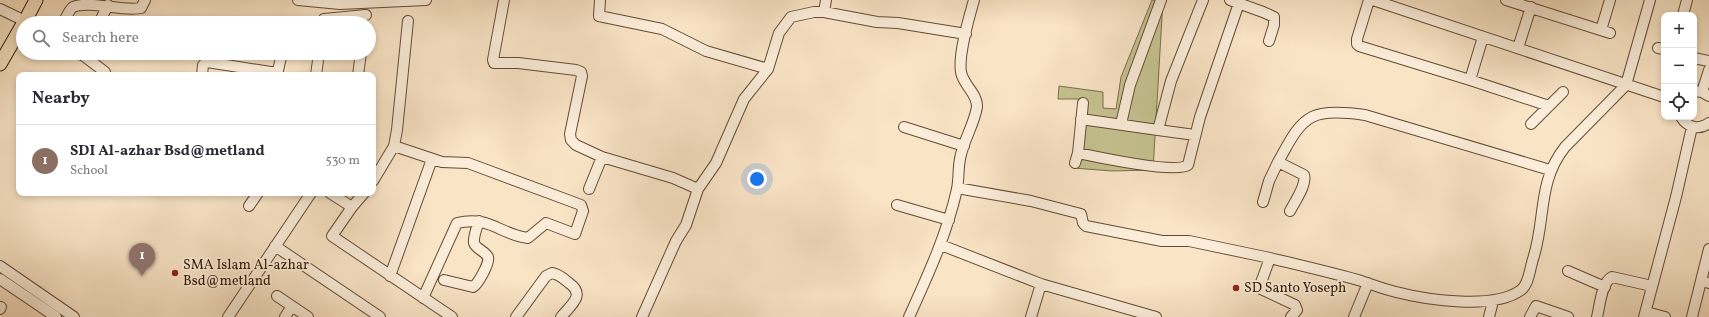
<!DOCTYPE html>
<html lang="en">
<head>
<meta charset="utf-8">
<style>
	body { margin:0; font-family:Vollkorn,serif; background:#f7f7f7; color:#2b2b33 }
	.controls { position:absolute; right:12px; top:12px; display:grid; overflow:hidden; border-radius:8px; box-shadow:0 2px 6px #0003 }
	.controls button { width:36px; height:36px; display:grid; place-items:center; padding:0; border:0; border-bottom:1px solid #e1e1e2; background:#fff; color:#2b2b33; font:20px sans-serif }
	.you { position:absolute; left:757px; top:179px; width:14px; height:14px; margin:-10px; border:3px solid #fff; border-radius:50%; background:#1a73e8; box-shadow:0 0 0 6px #1a73e833 }
	.badge { display:grid; place-items:center; width:26px; height:26px; border-radius:50%; background:#8f2418; color:#fff; font-size:13px; font-weight:700 }
	.pin { position:absolute; translate:-50% -33px; filter:drop-shadow(0 1px 2px #0008) }
	.pin::after { content:''; position:absolute; top:21px; width:14px; height:12px; background:inherit; clip-path:polygon(0 0,100% 0,50% 100%) }
	.list { margin:0; padding:0; list-style:none }
	h2 { display:flex; justify-content:space-between; align-items:center; height:52px; margin:0; padding:0 16px; font-size:17px }
	h2 small { font-size:13px; font-weight:400; color:#7c7c81 }
	.list li { display:grid; grid-template-columns:26px 1fr auto; gap:12px; align-items:center; box-sizing:border-box; height:72px; padding:0 16px; border-top:1px solid #e1e1e2 }
	.list b { display:block; font-size:15px; white-space:nowrap }
	.list p { margin:0; font-size:13px; white-space:nowrap; color:#7c7c81 }
	.list em { font-size:13px; font-style:normal; color:#7c7c81 }
	.icon { flex:none; width:22px; height:22px; fill:none; stroke:currentColor; stroke-width:2; stroke-linecap:round; stroke-linejoin:round }
	.map { position:relative; flex:none; width:1709px; height:317px; overflow:hidden }
	.search { position:absolute; background:#fff; box-shadow:0 2px 6px #0003; left:16px; top:16px; width:360px; height:44px; display:flex; align-items:center; gap:10px; box-sizing:border-box; padding:0 14px; border-radius:22px; color:#7c7c81; font-size:15px }
	.panel { position:absolute; background:#fff; box-shadow:0 2px 6px #0003; left:16px; top:72px; width:360px; height:124px; border-radius:8px }
	.map>svg:first-child { display:block }
	.green { fill:#c5c290; stroke:#7c6e4a }
	.lines { fill:none; stroke-linecap:round; stroke-linejoin:round }
	.minor-casing { stroke:#644c34; stroke-width:12 }
	.major-casing { stroke:#331a03; stroke-width:15 }
	.minor { stroke:#fbedda; stroke-width:10 }
	.major { stroke:#f9e4c6; stroke-width:13 }
	.poi-dot { fill:#8f2418; stroke:#fbedda; stroke-width:1.5 }
	.labels { text-anchor:middle; dominant-baseline:central; stroke-width:4; stroke-linejoin:round; paint-order:stroke }
	.poi-label { font-size:14px; fill:#331a03; stroke:#fbedda; text-anchor:start }
</style>
</head>
<body>
<div class="map">
<svg width="1709" height="317" viewBox="0 0 1709 317">
	<rect width="100%" height="100%" fill="#f9e4c6"/>
	<filter id="stains"><feTurbulence type="fractalNoise" baseFrequency=".005" numOctaves="4"/><feColorMatrix values="0 0 0 0 .2 0 0 0 0 .09 0 0 0 0 .02 0 0 0 .5 -.17"/></filter>
	<radialGradient id="worn" r=".72"><stop offset=".6" stop-color="#630" stop-opacity="0"/><stop offset="1" stop-color="#630" stop-opacity=".3"/></radialGradient>
	<path class="green" d="M1152,0H1163L1153,170L1112,171L1074,168L1082,99H1058L1059,86L1103,92V108L1116,109L1121,77Z"/>
	<g class="lines">
		<defs>
			<path id="minor" d="M298,0L340,4L426,0
				M504,0L493,60L494,63H518L576,70L581,72L582,76L570,134L571,140L576,145L602,157L673,178L698,189
				M600,0L599,16L662,29L706,51L768,69
				M1230,0L1263,12L1274,17V25L1269,41
				M1369,0L1357,39V44L1359,46L1470,80L1549,106
				M1373,0L1664,97
				M1506,0L1610,33
				M0,9L25,21
				M824,12L826,0
				M1683,15L1687,0
				M63,23C66,18 69,10 73,7C89,0 123,12 141,8L145,0
				M99,23L108,5
				M323,23L324,19L366,15
				M1601,30L1610,0
				M1518,48L1531,7
				M1658,48L1664,49
				M77,53L84,56L105,72
				M1694,58L1709,61
				M202,75L203,65L207,62L277,73
				M277,75L282,53
				M316,75L319,53
				M358,75L361,53
				M1470,80L1483,37
				M1694,91L1702,92L1709,96
				M1702,92L1709,70
				M1681,117C1687,127 1699,131 1709,123
				M1081,119L1158,130
				M1121,124L1130,85L1161,0
				M1531,124L1563,92
				M904,127L964,146
				M1195,135L1158,130L1171,81L1203,0
				M394,146L442,162L468,163L581,205L583,211L575,234L546,223L528,238C501,235 489,215 457,223L423,298
				M1078,153C1097,157 1176,174 1188,165L1200,117L1239,3
				M1075,163L1078,153L1083,103
				M373,181L394,146L397,130L408,21
				M957,188L1031,201L1081,214L1083,223L1086,226L1162,241H1189L1270,258
				M589,189L602,157
				M330,193L352,207L364,193
				M1263,202L1269,181L1278,162
				M897,205L949,220
				M249,206L258,193
				M352,207L332,236L452,317
				M1290,211C1295,201 1307,185 1304,175L1278,162C1287,147 1296,125 1312,117C1325,110 1351,113 1365,115L1550,170
				M941,245L1041,284L1156,317
				M275,246L380,317
				M1709,249L1701,281L1709,283
				M0,266L74,317
				M1568,271L1605,287
				M390,276L432,159
				M0,279L56,317
				M444,280L473,287C478,284 490,263 488,257C485,251 476,249 474,243C473,237 477,227 479,221
				M277,296L308,317
				M0,309L1,307
				M1646,312L1665,317
				M228,317L311,193
				M285,317L292,306
				M516,317L546,276L552,273C559,274 564,279 569,283C586,295 571,305 561,317
				M642,317L676,241L686,225L698,189L716,163L744,99L768,69L779,33L791,17L814,12H824L877,22L898,23L966,34
				M909,317C928,275 947,234 957,189C959,179 958,169 960,159C963,141 974,125 977,107C978,94 963,85 961,72C958,54 969,18 974,0
				M1031,317L1041,284
				M1291,317L1297,310L1295,305L1259,288L1270,258C1299,265 1329,272 1358,280C1371,284 1383,289 1396,292C1427,300 1494,310 1521,290C1529,284 1530,268 1533,259C1546,220 1537,182 1565,147L1626,85L1650,0
				M1354,317L1368,283
				M1489,317L1493,301
				M1530,317L1536,306L1568,317
				M1597,317C1600,306 1601,283 1612,277L1652,286
				M1644,317L1676,197L1692,127
				M1692,317L1701,281"/>
			<path id="major" d="M24,23L36,0
				M0,64L23,24"/>
		</defs>
		<use href="#minor" class="minor-casing"/>
		<use href="#major" class="major-casing"/>
		<use href="#minor" class="minor"/>
		<use href="#major" class="major"/>
	</g>
	<g class="poi-dot">
		<circle cx="175" cy="273" r="4"/>
		<circle cx="1236" cy="288" r="4"/>
	</g>
	<g class="labels">
		<g class="poi-label">
			<text x="183" y="265">SMA Islam Al-azhar<tspan x="183" dy="16">Bsd@metland</tspan></text>
			<text x="1244" y="288">SD Santo Yoseph</text>
		</g>
	</g>
	<rect width="100%" height="100%" filter="url(#stains)"/>
	<rect width="100%" height="100%" fill="url(#worn)"/>
</svg>
<div class="controls">
<button>+</button>
<button>−</button>
<button><svg class="icon" aria-label="locate" viewBox="0 0 24 24"><circle cx="12" cy="12" r="6"/><path d="M12 2v4M12 18v4M2 12h4M18 12h4"/></svg></button>
</div>
<div class="you"></div>
<div class="pin badge" style="left:142px;top:276px;background:#8d6e63">1</div>
<div class="search"><svg class="icon" aria-label="search" viewBox="0 0 24 24"><circle cx="10" cy="10" r="6"/><path d="M15 15l6 6"/></svg>Search here</div>
<section class="panel">
<h2>Nearby<small></small></h2>
<ul class="list">
<li><span class="badge" style="background:#8d6e63">1</span><div><b>SDI Al-azhar Bsd@metland</b><p>School</p></div><em>530 m</em></li>
</ul>
</section>
</div>
</body>
</html>
